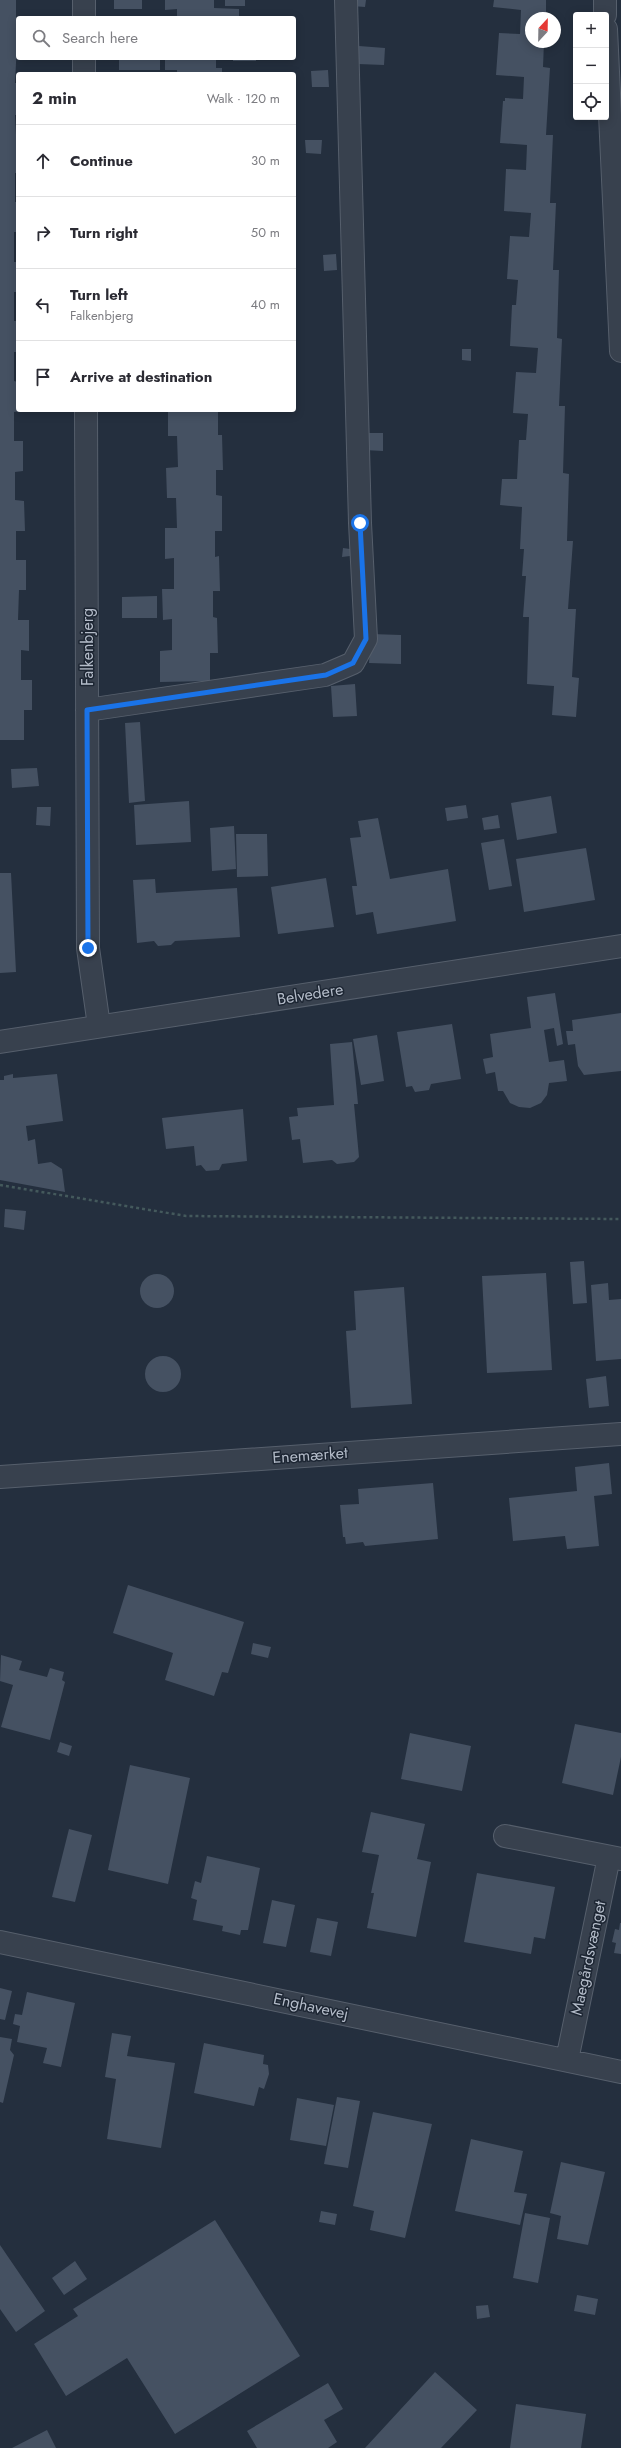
<!DOCTYPE html>
<html lang="en">
<head>
<meta charset="utf-8">
<style>
	body { margin:0; font-family:Jost,sans-serif; background:#f7f7f7; color:#2b2b33 }
	.controls { position:absolute; right:12px; top:12px; display:grid; overflow:hidden; border-radius:4px; box-shadow:0 2px 10px #0003 }
	.controls button { width:36px; height:36px; display:grid; place-items:center; padding:0; border:0; border-bottom:1px solid #e1e1e2; background:#fff; color:#2b2b33; font:20px sans-serif }
	.compass { position:absolute; left:525px; top:12px; width:36px; height:36px; border-radius:50%; background:#fff; box-shadow:0 2px 10px #0003; rotate:22deg }
	.stop { position:absolute; width:12px; height:12px; margin:-9px; border:3px solid #1a73e8; border-radius:50%; background:#fff }
	.stop.end { background:#1a73e8; border-color:#fff; box-shadow:0 1px 4px #0008 }
	.list { margin:0; padding:0; list-style:none }
	h2 { display:flex; justify-content:space-between; align-items:center; height:52px; margin:0; padding:0 16px; font-size:17px }
	h2 small { font-size:13px; font-weight:400; color:#7c7c81 }
	.list li { display:grid; grid-template-columns:26px 1fr auto; gap:12px; align-items:center; box-sizing:border-box; height:72px; padding:0 16px; border-top:1px solid #e1e1e2 }
	.list b { display:block; font-size:15px; white-space:nowrap }
	.list p { margin:0; font-size:13px; white-space:nowrap; color:#7c7c81 }
	.list em { font-size:13px; font-style:normal; color:#7c7c81 }
	.icon { flex:none; width:22px; height:22px; fill:none; stroke:currentColor; stroke-width:2; stroke-linecap:round; stroke-linejoin:round }
	.map { position:relative; flex:none; width:621px; height:2448px; overflow:hidden }
	.search { position:absolute; background:#fff; box-shadow:0 2px 10px #0003; left:16px; top:16px; width:280px; height:44px; display:flex; align-items:center; gap:10px; box-sizing:border-box; padding:0 14px; border-radius:4px; color:#7c7c81; font-size:15px }
	.panel { position:absolute; background:#fff; box-shadow:0 2px 10px #0003; left:16px; top:72px; width:280px; height:340px; border-radius:4px }
	.map>svg:first-child { display:block }
	.building { fill:#455162 }
	.lines { fill:none; stroke-linecap:round; stroke-linejoin:round }
	.minor-casing { stroke:#565f6c; stroke-width:24 }
	.path { stroke:#44595c; stroke-width:2.5; stroke-dasharray:3 3; stroke-linecap:butt }
	.minor { stroke:#38414e; stroke-width:22 }
	.route { stroke:#1a73e8; stroke-width:5 }
	.labels { text-anchor:middle; dominant-baseline:central; stroke-width:3; stroke-linejoin:round; paint-order:stroke }
	.street-label { font-size:16px; fill:#b4bcc9; stroke:#1d2633 }
</style>
</head>
<body>
<div class="map">
<svg width="621" height="2448" viewBox="0 0 621 2448">
	<rect width="100%" height="100%" fill="#242f3e"/>
	<path class="building" d="M0,0H16V23H18L15,83H18V115H15L18,173H15V202H18V232H14V262H18V292H14V321H18V352H14V381L18,382V410L24,411L14,412V441H23V471L15,472V500L24,501L25,531H16V560H26V590H19L18,620H29V651L21,650V680H32V710H24V740H0Z
		M114,0H142V9H114Z
		M165,0H214V8L239,9V18H177V9L165,10Z
		M225,0H245V6H225Z
		M352,0H366L365,7L352,6Z
		M494,0H546V18H531V42H544L543,67L550,68L546,135H553L550,203H556L553,270H559L557,338L562,339L559,406H565L563,473L569,474L567,541H573L568,609H576L572,677L579,678L576,717L552,715L554,686L527,684L529,617H523L526,576H522L524,549H520L522,507L500,505L502,479H517L519,440H526L528,414L513,413L516,372L536,373L538,348L510,346L512,305H516L518,280L507,279L510,236L529,237L531,213L504,211L506,169L526,170L527,145L500,143L503,101H505V98L523,99L524,77L496,75L499,33L520,34L521,10L493,7Z
		M359,46L385,48L384,65L358,64Z
		M119,58H160V70H119Z
		M165,58H216V68H222V74H177V70H165Z
		M233,58H256V61H233Z
		M328,70L329,87H312L311,71Z
		M305,140H322L321,154L306,153Z
		M336,254L337,270L324,271L323,255Z
		M462,349H471V361L462,360Z
		M168,410H218V435H222L223,470H216V495L222,496V531H215V557L219,556L220,591H213V617L217,618L218,653H210V681L160,682V651L172,650V619L163,620L162,589H174V558L165,559V528H177L176,498H167L166,468L178,467L177,436H168Z
		M364,433H383V451L364,450Z
		M343,548L350,549V556L342,557Z
		M157,596V618H122V597Z
		M371,634L401,635V664L369,663Z
		M355,684L357,716L333,717L331,686Z
		M140,722L145,801L129,803L125,723Z
		M37,768L39,786L12,788L11,769Z
		M551,796L557,833L517,840L511,803Z
		M189,801L191,842L136,845L134,805Z
		M466,805L468,818L447,821L445,808Z
		M37,807H51L50,826L36,825Z
		M498,815L500,828L484,830L482,818Z
		M378,818L390,879L448,869L456,921L377,934L373,912L356,915L352,886H357L350,838L361,837L358,821Z
		M234,826L236,869L212,871L210,828Z
		M236,834H267L268,876L237,877Z
		M504,839L512,886L489,890L481,843Z
		M586,848L595,900L524,912L516,859Z
		M0,873H11L16,972L0,973Z
		M326,878L334,927L278,934L271,887Z
		M155,879L156,893L237,888L240,937L175,941L171,945L158,946L154,941L137,943L133,880Z
		M555,993L563,1044L557,1046L554,1028L544,1030L549,1062L564,1060L567,1081L549,1083L547,1095L541,1103L530,1108L519,1107L510,1103L503,1091H498L495,1072L486,1074L483,1059L493,1057L490,1034L531,1028L527,997Z
		M621,1013V1071L584,1075L578,1066L575,1044L568,1045L566,1031H573L572,1020Z
		M452,1024L461,1079L431,1084L429,1090L415,1092L412,1086L406,1087L397,1032Z
		M377,1035L384,1081L361,1085L353,1039Z
		M352,1042L358,1104H354L359,1157L354,1162L337,1164L332,1160L303,1163L300,1139L292,1140L289,1117L298,1116L297,1108L334,1105L330,1044Z
		M13,1074V1078L57,1074L63,1121L26,1126L28,1141L35,1139L38,1164L51,1162L62,1169L65,1192L0,1180V1080H4V1076Z
		M243,1109L247,1161L222,1164L219,1170L206,1171L201,1165L196,1166L194,1146L166,1149L162,1118Z
		M5,1209L26,1211L24,1230L4,1227Z
		M584,1261L587,1303L573,1304L570,1262Z
		M546,1273L552,1370L487,1373L482,1276Z
		M140 1291a17 17 0 1 1 34 0a17 17 0 1 1-34 0Z
		M608,1283L609,1300L621,1299V1359L596,1361L591,1285Z
		M404,1287L412,1404L351,1408L346,1331L356,1330L354,1291Z
		M145 1374a18 18 0 1 1 36 0a18 18 0 1 1-36 0Z
		M606,1376L609,1406L589,1408L586,1379Z
		M609,1463L612,1494L594,1496L599,1546L567,1549L565,1536L513,1541L509,1498L577,1491L575,1467Z
		M433,1483L438,1539L365,1546L363,1542L346,1544L345,1537H343L340,1505L359,1504L358,1489Z
		M128,1585L244,1622L228,1673L222,1672L214,1696L165,1680L173,1653L113,1633Z
		M253,1643L271,1647L268,1658L251,1654Z
		M1,1655L22,1661L19,1670L47,1677L50,1668L64,1672L62,1680L65,1682L50,1740L1,1727L13,1685L0,1681Z
		M575,1724L621,1733V1757L613,1795L562,1783Z
		M410,1733L471,1746L462,1791L401,1779Z
		M60,1742L72,1746L69,1756L57,1752Z
		M130,1765L190,1778L168,1884L108,1870Z
		M371,1812L425,1824L417,1859L431,1862L416,1937L367,1928L374,1893H371L379,1855L362,1852Z
		M69,1829L92,1835L75,1902L52,1897Z
		M207,1856L260,1868L248,1930H241L240,1935L222,1931L223,1926L193,1920L197,1900L191,1898L195,1881L201,1883Z
		M477,1873L555,1887L545,1939L534,1937L531,1954L464,1942Z
		M272,1900L295,1905L286,1947L263,1943Z
		M317,1918L338,1922L331,1956L310,1952Z
		M620,1923H621V1954L614,1953L616,1943L612,1942L615,1929L619,1930Z
		M0,1988L12,1991L5,2020L0,2019Z
		M27,1992L75,2003L61,2067L43,2063L47,2048L17,2042L20,2026L13,2024L15,2014L22,2015Z
		M112,2033L131,2036L127,2056L175,2063L161,2148L107,2139L116,2079L105,2077Z
		M0,2037L12,2039L10,2050L14,2055L3,2103L0,2102Z
		M204,2043L264,2055L263,2064L268,2065L269,2074L264,2089L259,2087L254,2106L194,2093Z
		M337,2097L360,2101L348,2168L324,2164Z
		M297,2098L334,2105L326,2146L290,2140Z
		M373,2112L432,2124L405,2238L370,2230L374,2211L353,2206Z
		M471,2139L523,2151L514,2192L527,2194L520,2225L455,2211Z
		M561,2162L605,2172L588,2245L557,2239L561,2216L550,2213Z
		M321,2211L337,2214L335,2225L319,2222Z
		M525,2213L550,2218L538,2283L513,2278Z
		M215,2220L300,2356L175,2434L127,2358L66,2396L34,2344L78,2316L73,2309Z
		M0,2245L45,2311L16,2332L0,2309Z
		M75,2261L87,2279L64,2295L52,2278Z
		M577,2295L598,2299L595,2315L574,2311Z
		M488,2305L490,2317L477,2319L476,2306Z
		M435,2372L477,2410L441,2448H365Z
		M328,2383L343,2409L324,2420L337,2442L328,2448H257L247,2431Z
		M516,2404L586,2414L581,2448H510Z
		M47,2430L56,2448H12Z"/>
	<g class="lines">
		<defs>
			<path id="minor" d="M84,0V18
				M605,0V15
				M606,29L621,351
				M84,58V74
				M86,410L88,948L99,1026
				M87,710L325,675L353,663L366,639L360,523L346,0
				M0,1042L621,946
				M0,1477L621,1434
				M505,1836L621,1859
				M0,1942L621,2072
				M567,2060L609,1857"/>
		</defs>
		<use href="#minor" class="minor-casing"/>
		<path class="path" d="M0,1185L186,1216L621,1219"/>
		<use href="#minor" class="minor"/>
	</g>
	<g class="lines">
		<path class="route" d="M88,948L87,710L326,675L353,663L366,639L360,523"/>
	</g>
	<g class="labels">
		<g class="street-label">
			<text transform="translate(87 647) rotate(-90)">Falkenbjerg</text>
			<text transform="translate(310 994) rotate(-9)">Belvedere</text>
			<text transform="translate(310 1455) rotate(-4)">Enemærket</text>
			<text transform="translate(588 1958) rotate(-78)">Maegårdsvænget</text>
			<text transform="translate(311 2006) rotate(12)">Enghavevej</text>
		</g>
	</g>
</svg>
<div class="controls">
<button>+</button>
<button>−</button>
<button><svg class="icon" aria-label="locate" viewBox="0 0 24 24"><circle cx="12" cy="12" r="6"/><path d="M12 2v4M12 18v4M2 12h4M18 12h4"/></svg></button>
</div>
<svg class="compass" viewBox="-18 -18 36 36"><path d="M0-13l5 13h-10z" fill="#e53935"/><path d="M0 13l5-13h-10z" fill="#7c7c81"/></svg>
<div class="stop" style="left:360px;top:523px"></div>
<div class="stop end" style="left:88px;top:948px"></div>
<div class="search"><svg class="icon" aria-label="search" viewBox="0 0 24 24"><circle cx="10" cy="10" r="6"/><path d="M15 15l6 6"/></svg>Search here</div>
<section class="panel">
<h2>2 min<small>Walk · 120 m</small></h2>
<ul class="list">
<li><svg class="icon" aria-label="ahead" viewBox="0 0 24 24"><path d="M12 20V5M6 11l6-6 6 6"/></svg><div><b>Continue</b></div><em>30 m</em></li>
<li><svg class="icon" aria-label="right" viewBox="0 0 24 24"><path d="M7 20v-9h11M14 6l5 5-5 5"/></svg><div><b>Turn right</b></div><em>50 m</em></li>
<li><svg class="icon" aria-label="left" viewBox="0 0 24 24"><path d="M17 20v-9H6M10 6l-5 5 5 5"/></svg><div><b>Turn left</b><p>Falkenbjerg</p></div><em>40 m</em></li>
<li><svg class="icon" aria-label="arrive" viewBox="0 0 24 24"><path d="M6 21V4h12l-3 4 3 4H6"/></svg><div><b>Arrive at destination</b></div></li>
</ul>
</section>
</div>
</body>
</html>
